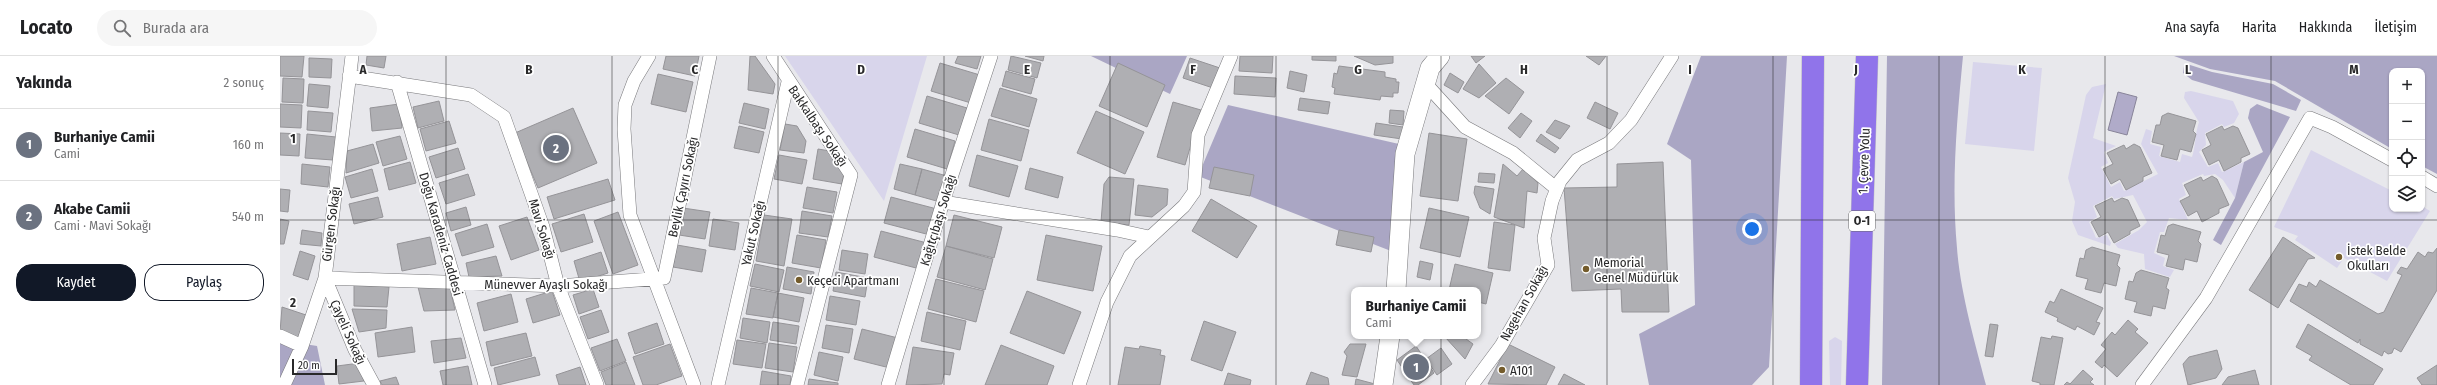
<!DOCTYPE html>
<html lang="tr">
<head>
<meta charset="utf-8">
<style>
	body { margin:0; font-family:"Fira Sans Condensed",sans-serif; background:#f6f6f6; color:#202124 }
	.controls { position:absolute; right:12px; top:12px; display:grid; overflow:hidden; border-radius:8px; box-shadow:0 1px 3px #0004 }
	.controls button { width:36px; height:36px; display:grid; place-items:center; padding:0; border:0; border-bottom:1px solid #e0e0e0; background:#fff; color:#202124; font:20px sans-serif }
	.scale { position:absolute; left:12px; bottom:10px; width:45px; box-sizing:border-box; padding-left:4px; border:2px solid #29292a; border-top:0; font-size:11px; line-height:14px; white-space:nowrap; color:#29292a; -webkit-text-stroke:3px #fff; paint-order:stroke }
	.you { position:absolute; left:1472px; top:173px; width:14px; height:14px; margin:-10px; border:3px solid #fff; border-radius:50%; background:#1a73e8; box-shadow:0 0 0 6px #1a73e833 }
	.badge { display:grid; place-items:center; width:26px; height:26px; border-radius:50%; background:#111827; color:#fff; font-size:13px; font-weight:700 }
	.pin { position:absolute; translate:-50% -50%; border:2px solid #fff; box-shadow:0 1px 4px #0006 }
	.popup { position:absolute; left:1071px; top:231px; width:130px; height:52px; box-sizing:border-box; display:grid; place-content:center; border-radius:8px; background:#fff; filter:drop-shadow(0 1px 3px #0005); font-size:13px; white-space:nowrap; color:#757577 }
	.popup b { font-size:15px; color:#202124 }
	.popup::after { content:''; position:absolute; left:50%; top:100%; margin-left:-8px; border:8px solid transparent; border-top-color:#fff }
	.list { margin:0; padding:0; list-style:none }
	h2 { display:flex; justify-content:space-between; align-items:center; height:52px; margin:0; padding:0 16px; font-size:17px }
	h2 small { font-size:13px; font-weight:400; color:#757577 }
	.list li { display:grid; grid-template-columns:26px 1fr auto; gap:12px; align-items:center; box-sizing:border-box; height:72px; padding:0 16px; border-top:1px solid #e0e0e0 }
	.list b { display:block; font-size:15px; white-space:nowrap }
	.list p { margin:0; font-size:13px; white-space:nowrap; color:#757577 }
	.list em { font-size:13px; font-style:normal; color:#757577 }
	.actions { display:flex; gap:8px; padding:12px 16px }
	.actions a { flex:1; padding:9px 0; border:1px solid #111827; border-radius:16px; text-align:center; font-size:14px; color:#111827 }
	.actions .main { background:#111827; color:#fff }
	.icon { flex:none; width:22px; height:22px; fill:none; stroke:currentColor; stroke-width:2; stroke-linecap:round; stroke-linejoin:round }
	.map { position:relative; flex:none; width:2157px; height:329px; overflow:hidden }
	header { display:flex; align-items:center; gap:24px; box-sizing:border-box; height:56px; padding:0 20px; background:#fff; border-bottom:1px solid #e0e0e0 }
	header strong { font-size:19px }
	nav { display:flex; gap:22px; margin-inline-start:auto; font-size:14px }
	.search { width:280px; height:36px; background:#f6f6f6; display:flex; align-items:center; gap:10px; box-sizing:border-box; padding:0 14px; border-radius:22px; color:#757577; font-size:15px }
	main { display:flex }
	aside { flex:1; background:#fff }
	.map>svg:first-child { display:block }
	.green { fill:#d8d5eb }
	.forest { fill:#aaa6c4 }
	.water { fill:#b0abc9; stroke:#888499 }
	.building { fill:#afafb3; stroke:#959498 }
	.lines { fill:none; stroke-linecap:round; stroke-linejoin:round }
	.street-casing { stroke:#79797c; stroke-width:14 }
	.secondary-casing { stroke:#79797c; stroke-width:20 }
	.highway-casing { stroke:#c3c3c3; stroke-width:23 }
	.street { stroke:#fff; stroke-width:13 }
	.secondary { stroke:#fff; stroke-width:19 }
	.highway { stroke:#9074ea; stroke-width:22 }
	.grid { fill:none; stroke:#29292a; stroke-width:1; stroke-opacity:0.55 }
	.poi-dot { fill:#745c2c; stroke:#fff; stroke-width:1.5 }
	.labels { text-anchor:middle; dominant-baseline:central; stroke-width:3.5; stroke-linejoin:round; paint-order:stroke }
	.shield { fill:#fff; stroke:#69696a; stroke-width:1 }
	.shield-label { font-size:12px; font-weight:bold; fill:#29292a }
	.street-label { font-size:13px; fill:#29292a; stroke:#fff }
	.poi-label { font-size:13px; fill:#29292a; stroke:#fff; text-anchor:start }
	.grid-label { font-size:13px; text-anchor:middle; font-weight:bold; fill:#29292a; stroke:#fff; stroke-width:3.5; stroke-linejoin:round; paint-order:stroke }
</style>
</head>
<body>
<header>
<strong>Locato</strong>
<div class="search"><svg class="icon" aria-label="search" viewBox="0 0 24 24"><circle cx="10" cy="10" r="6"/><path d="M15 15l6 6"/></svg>Burada ara</div>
<nav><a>Ana sayfa</a><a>Harita</a><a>Hakkında</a><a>İletişim</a></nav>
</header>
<main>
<aside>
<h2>Yakında<small>2 sonuç</small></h2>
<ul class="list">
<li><span class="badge" style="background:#6b7280">1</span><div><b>Burhaniye Camii</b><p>Cami</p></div><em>160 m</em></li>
<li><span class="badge" style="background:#6b7280">2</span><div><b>Akabe Camii</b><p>Cami · Mavi Sokağı</p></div><em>540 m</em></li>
</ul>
<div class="actions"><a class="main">Kaydet</a><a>Paylaş</a></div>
</aside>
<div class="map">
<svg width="2157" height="329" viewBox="0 0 2157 329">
	<rect width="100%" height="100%" fill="#e8e8ec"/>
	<path class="green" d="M505,0H647L604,145Z
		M1693,6L1762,12L1754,95L1685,88Z
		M1826,28L1813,82L1836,90L1824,96L1828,107L1821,111L1831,131L1840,126L1844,135L1878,118L1861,88L1866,73L1872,75L1870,88L1881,91L1879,100L1900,106L1902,98L1912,101C1916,89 1915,77 1919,66L1904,42L1905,36L1911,35L1953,45L1959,58L1954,67L1944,71L1942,68L1925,77L1926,89L1919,96L1928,111L1938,107L1942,116L1964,106L1955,142L1943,124L1935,118L1924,120L1923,118L1902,127L1906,139L1899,143L1908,164L1889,162L1884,176H1880L1874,197L1885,202L1883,210L1894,214L1890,221L1865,213L1864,198L1838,192L1835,188L1859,174L1867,166L1853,139L1834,143L1832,140L1813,150L1817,161L1809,166L1816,182L1827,179L1831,187L1830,190L1798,179L1792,165L1795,146L1788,122L1806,39L1812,31Z
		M2031,94L2112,135V153H2142V150L2150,155L2107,225L2064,202L2057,212L2015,184L2018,180L1994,171Z
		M1555,281L1562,285L1561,329H1550L1549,285Z"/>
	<path class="forest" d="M811,0H907L890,38Z
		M1421,0H1507L1489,311L1472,329H1369L1359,278L1415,249L1411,104L1387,88Z
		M1607,0H1683C1677,63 1671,128 1677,192C1680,235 1695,287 1706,329H1602Z
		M1894,0H2157V118L2142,110V15H2112V93L1995,25L1930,13Z
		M1907,8L1932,16L1993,28L2021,44L2016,55L1912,24L1903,17L1904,10Z
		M1977,48L2010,61L1941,189L1933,184L1955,142L1964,106L1983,96L1968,62L1970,53Z
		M948,49L1119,88L1111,195L918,120Z
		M0,284L37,290L45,329H0Z"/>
	<path class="water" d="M1838,36L1857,41L1847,79L1828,74Z"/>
	<path class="building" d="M0,0H24L22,21L0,20Z
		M87,0H106L104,12L86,9Z
		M386,0H419L415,20L383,13Z
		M470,0H475L495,28L493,38L468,34Z
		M678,0H701L697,13L675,7Z
		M731,0L761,7L757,22L728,14Z
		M745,0H764L763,5Z
		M960,0H993L992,17L959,15Z
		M1032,0H1056V5L1032,4Z
		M1113,0V7L1095,9L1074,0Z
		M1191,0H1205L1196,7Z
		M1306,0H1326L1319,9Z
		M29,2L52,3L51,22L29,21Z
		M910,2L940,12L933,32L903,22Z
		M660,7L700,19L691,47L651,35Z
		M838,7L885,29L867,71L819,50Z
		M1199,8L1216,27L1199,42L1183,33Z
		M1059,10L1105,16V21L1116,23V26H1119L1118,37H1113V41L1101,40L1100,44L1054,38L1055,32L1052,31L1054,17L1057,18Z
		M726,15L755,23L751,38L722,30Z
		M1010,15L1027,19L1024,36L1007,32Z
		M1170,17L1184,26L1178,37L1164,29Z
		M378,18L413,26L406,56L371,48Z
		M955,20L996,22L995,41L954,38Z
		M3,22L24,23L23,47L2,46Z
		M1226,22L1244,36L1229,58L1205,40Z
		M29,28L50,30L48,52L27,50Z
		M720,32L757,43L749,71L711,60Z
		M647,40L687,52L679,79L639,67Z
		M1020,42L1050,46L1048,58L1018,54Z
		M159,45L164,65L138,72L133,51Z
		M893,46L921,54L905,109L877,101Z
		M1315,46L1338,57L1330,73L1307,62Z
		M464,47L489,53L485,73L459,67Z
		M0,48L22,49L21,72L0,71Z
		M119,48L122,72L92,75L90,52Z
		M293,52L317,107L258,132L235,77Z
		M1110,54L1124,55L1123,69L1109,67Z
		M28,55L53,57L51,76L27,74Z
		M816,55L864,76L845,118L797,97Z
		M1241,57L1252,65L1240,82L1228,72Z
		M1888,57L1916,65L1913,75L1916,78L1911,96L1900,93L1897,104L1881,100L1884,89L1872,86L1876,69H1880L1882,60Z
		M709,63L749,74L741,105L701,94Z
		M1275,64L1290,70L1280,83L1266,76Z
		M169,65L176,87L146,95L140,73Z
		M1096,67L1123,71L1122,83L1094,79Z
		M505,68L517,70L526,85L524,97L500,94Z
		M459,70L484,76L479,97L454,92Z
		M1942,70L1944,74L1953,70L1958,72L1970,98L1961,102V106L1944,115L1939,104L1929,109L1922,94L1931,89L1926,78Z
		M635,73L675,85L667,113L627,101Z
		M0,77L20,78L19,100L0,99Z
		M1149,77L1187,83L1178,145L1140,140Z
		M27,78L56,81L53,104L25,102Z
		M1261,78L1279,92L1275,97L1256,85Z
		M120,80L127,103L103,110L96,86Z
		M93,88L99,107L66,117L67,95Z
		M1854,88L1860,91L1872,117L1863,121V125L1846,134L1840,123L1831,128L1823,113L1833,108L1827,97L1844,89L1846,93Z
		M178,92L185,113L156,122L149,101Z
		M538,93L550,95L564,117L562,128L533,123Z
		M499,99L527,104L522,128L494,123Z
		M697,99L738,110L729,141L689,130Z
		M130,106L136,127L109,134L104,113Z
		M1383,106L1389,256H1342L1341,233L1292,235L1284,132L1337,131V108Z
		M22,108L50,111L48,131L21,128Z
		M620,108L642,113L635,139L614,133Z
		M1223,108L1237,120L1243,113L1258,127L1257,137L1247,135L1244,172L1214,161Z
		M934,111L974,119L970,140L929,132Z
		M750,112L783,121L778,142L745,133Z
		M92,113L98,135L71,142L65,121Z
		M642,113L667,120L660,146L635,139Z
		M1199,117L1215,118L1214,127L1198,126Z
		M188,118L195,139L166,148L159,127Z
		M1932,120L1937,123L1949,149L1939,153V157L1922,166L1917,155L1908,160L1900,145L1910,140L1904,129L1921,121L1923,125Z
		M829,121L854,123L849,169L821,166L824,128Z
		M328,123L335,144L274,163L267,141Z
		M858,129L888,133L887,149L872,161L855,159Z
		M1195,130L1214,133L1210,158L1200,152L1194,137Z
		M527,131L557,136L553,157L523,152Z
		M0,133L10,134L8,156L0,155Z
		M98,141L103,161L74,168L69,148Z
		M611,141L657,153L650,179L604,167Z
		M1832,142L1834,146L1842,142L1848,144L1860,170L1850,175V178L1834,187L1828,176L1819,181L1811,166L1821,161L1815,150Z
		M931,143L977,170L957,202L912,175Z
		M186,151L191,169L171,175L166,157Z
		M403,152L430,156L425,183L399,179Z
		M1149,152L1189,161L1180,201L1140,192Z
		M522,155L552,160L548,181L519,177Z
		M338,156L358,209L333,218L314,165Z
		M304,158L313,186L281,196L272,168Z
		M484,159L512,163L504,210L476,205Z
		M674,159L722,171L714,202L666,190Z
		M247,161L259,194L231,204L219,170Z
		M0,163L9,165L4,188H0Z
		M433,163L459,167L455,194L429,190Z
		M1214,166L1235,169L1230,215L1208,212Z
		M207,168L214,191L182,200L175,178Z
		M1893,168L1921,176L1918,185L1921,188L1917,206L1905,203L1903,214L1886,210L1889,199L1877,196L1881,179L1885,180L1888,170Z
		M22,174L42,177L41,190L20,188Z
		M1059,174L1094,181L1091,196L1056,189Z
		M601,175L647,187L640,213L594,201Z
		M517,179L546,184L541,212L512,207Z
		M766,179L822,190L813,235L757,224Z
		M150,181L156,208L122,215L117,188Z
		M2003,181L2035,202L2028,203L1998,252L1969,234Z
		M397,189L426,194L422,216L393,211Z
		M666,190L713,203L705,234L657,221Z
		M1812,191L1840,199L1837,209L1840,212L1836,230L1824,227L1821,237L1805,233L1808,223L1796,220L1800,202L1804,203L1806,194Z
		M2157,192V234L2121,296L2114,292L2112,297L2108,298L2104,295L2102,300L2080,288V283L2078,287L2010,245L2019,228L2027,231L2029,226L2036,231L2040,224L2098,258L2104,256L2122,219L2117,217L2121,211L2127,213L2138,196L2145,201L2148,196L2153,197Z
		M562,194L588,198L585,218L559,214Z
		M20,195L35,200L28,224L13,219Z
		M321,196L328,217L300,226L294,205Z
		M216,200L222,220L189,221L186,207Z
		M1140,205L1153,208L1150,224L1137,221Z
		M475,208L504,214L499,236L470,230Z
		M1175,208L1213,217L1206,248L1198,246V234H1169Z
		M507,211L534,216L531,238L503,233Z
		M1861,214L1889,222L1886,232L1889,234L1885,253L1873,250L1871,260L1854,256L1857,246L1845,243L1849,225L1853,226L1856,217Z
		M556,216L588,222L585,241L553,235Z
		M656,223L704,235L696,266L648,253Z
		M74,229L109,231L107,251L74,250Z
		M138,231L170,232L175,254L144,255Z
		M471,232L498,237L493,262L466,258Z
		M313,233L319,251L299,258L293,239Z
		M1781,233L1823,252L1816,266L1820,267L1814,279L1797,270L1795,274L1777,265L1778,262L1765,256L1770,245L1774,247Z
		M272,235L280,259L253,267L246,243Z
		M747,235L801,256L784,298L730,277Z
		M498,237L524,242L519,266L493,261Z
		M231,238L238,266L204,275L197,247Z
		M550,240L580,245L576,269L546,264Z
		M2,251L29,260L20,283L0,276Z
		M72,253L107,254L106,272L79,276Z
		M321,254L329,276L308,283L300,261Z
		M647,256L686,265L680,294L641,285Z
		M463,262L490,266L487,287L460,282Z
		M1848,264L1858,273L1855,276L1868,287L1837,321L1824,309L1822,312L1815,306L1826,293L1821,289L1832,276L1835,279Z
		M924,265L956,276L942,315L911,304Z
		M493,266L519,270L516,288L490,284Z
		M377,267L384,288L355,298L348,277Z
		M1710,268L1718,269L1713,301L1705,300Z
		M2028,268L2103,313L2093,329H2071L2029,304L2032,300L2016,291Z
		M546,269L573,273L569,297L542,292Z
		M132,271L135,296L98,301L95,277Z
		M582,273L618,282L610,312L574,303Z
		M246,277L252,300L211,310L206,286Z
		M1182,280L1193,288L1185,303L1165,281Z
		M1772,280L1783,282L1774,329H1760V327L1752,325L1761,281L1771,283Z
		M181,282L186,302L154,307L151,285Z
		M337,283L346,305L320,315L311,292Z
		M457,284L486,288L482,312L453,308Z
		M489,287L517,291L513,316L485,312Z
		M390,288L402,320L376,329H363L353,301Z
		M1070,288H1086L1077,321L1062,319L1067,300L1064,296Z
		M1228,288L1275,311L1266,329L1208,328Z
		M721,289L774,310L767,329H705Z
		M860,290L881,294L880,299L885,300L880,329H838L845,291L859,293Z
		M1136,290L1154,317L1138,329H1134L1117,304Z
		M633,291L674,297L670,319L664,318L662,328L626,329Z
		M1161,292L1172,308L1157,319L1146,303Z
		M1937,294L1942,313L1936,322L1908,329L1903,308L1909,301Z
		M539,296L563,301L558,325L534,319Z
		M255,301L260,319L218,329L214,312Z
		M346,306L355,329H326L321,316Z
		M80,307L84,325L59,328L57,310Z
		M2157,309V329H2142L2137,322Z
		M188,310L192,329H163L160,315Z
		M300,311L306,329H279L276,319Z
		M1803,314L1813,323L1810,326L1814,329H1784L1787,326L1790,328Z
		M1975,314L1979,329H1942L1948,321Z
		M482,315L511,320L510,329H480Z
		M1031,316L1048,322L1049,329H1026Z
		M948,317L971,324L970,329H944Z
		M1284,318L1305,329H1278Z
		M116,321L119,329H102L100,325Z
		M529,323L558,327V329H528Z
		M1076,323L1095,328V329H1075Z"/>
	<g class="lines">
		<defs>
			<path id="street" d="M369,0L354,25L345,49L344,73L350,159L414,329
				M493,0L571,119L517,329
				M69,20L191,39L224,61L263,171L278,230L317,329
				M117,26L205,329
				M1146,28L1185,71L1233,97L1277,133
				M2142,121L2157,130
				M663,146L837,174L869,181
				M0,280L22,290
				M4,329L22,290L45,222L72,0
				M94,329L75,294L45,222L278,230L384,222L430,0
				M438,329L508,26
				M608,329L663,146L711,0
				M799,329L827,246L850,200L904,150L914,136L918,79L951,0
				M1192,329L1221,290L1268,209L1264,182L1272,145L1280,125L1297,104L1329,87L1351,64L1392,0
				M1862,329L1926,242L2030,62L2052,71L2112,104"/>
			<path id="secondary" d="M1116,234L1125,98L1150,12L1160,0
				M1103,329L1110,280"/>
			<path id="highway" d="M1531,329L1533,0
				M1577,329L1587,0"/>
		</defs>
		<use href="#street" class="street-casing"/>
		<use href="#secondary" class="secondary-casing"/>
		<use href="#highway" class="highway-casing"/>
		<use href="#street" class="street"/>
		<use href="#secondary" class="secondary"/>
		<use href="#highway" class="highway"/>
	</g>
	<path class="grid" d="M166,0V329M332,0V329M498,0V329M664,0V329M830,0V329M996,0V329M1161,0V329M1327,0V329M1493,0V329M1659,0V329M1825,0V329M1991,0V329M0,164H2157"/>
	<g class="poi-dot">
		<circle cx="2059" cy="201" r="4"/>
		<circle cx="1306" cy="213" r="4"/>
		<circle cx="519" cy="224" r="4"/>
		<circle cx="1222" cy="314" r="4"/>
	</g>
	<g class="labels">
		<rect class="shield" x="1569" y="155" width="26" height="20" rx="3"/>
		<g class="shield-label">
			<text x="1582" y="165">O-1</text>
		</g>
		<g class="street-label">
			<text transform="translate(538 70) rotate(56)">Bakkalbaşı Sokağı</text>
			<text transform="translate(1584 105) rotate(-88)">1. Çevre Yolu</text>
			<text transform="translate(403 131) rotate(-78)">Beylik Çayırı Sokağı</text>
			<text transform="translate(658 164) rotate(-73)">Kağıtçıbaşı Sokağı</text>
			<text transform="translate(51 168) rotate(-83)">Gürgen Sokağı</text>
			<text transform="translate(262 173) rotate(73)">Mavi Sokağı</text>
			<text transform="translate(473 177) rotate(-77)">Yakut Sokağı</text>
			<text transform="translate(161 178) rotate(74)">Doğu Karadeniz Caddesi</text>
			<text x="266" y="228">Münevver Ayaşlı Sokağı</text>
			<text transform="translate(1244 247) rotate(-61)">Nagehan Sokağı</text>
			<text transform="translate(68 276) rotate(66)">Çayeli Sokağı</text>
		</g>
		<g class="poi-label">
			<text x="2067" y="194">İstek Belde<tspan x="2067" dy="15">Okulları</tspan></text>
			<text x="1314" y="206">Memorial<tspan x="1314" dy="15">Genel Müdürlük</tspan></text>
			<text x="527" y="224">Keçeci Apartmanı</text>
			<text x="1230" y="314">A101</text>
		</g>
	</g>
	<g class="grid-label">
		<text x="83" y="18">A</text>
		<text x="249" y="18">B</text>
		<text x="415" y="18">C</text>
		<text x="581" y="18">D</text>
		<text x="747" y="18">E</text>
		<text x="913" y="18">F</text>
		<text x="1078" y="18">G</text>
		<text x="1244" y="18">H</text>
		<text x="1410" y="18">I</text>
		<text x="1576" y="18">J</text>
		<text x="1742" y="18">K</text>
		<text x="1908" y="18">L</text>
		<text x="2074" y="18">M</text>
		<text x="13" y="87">1</text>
		<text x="13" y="251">2</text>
	</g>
</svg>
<div class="controls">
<button>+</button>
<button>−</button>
<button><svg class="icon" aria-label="locate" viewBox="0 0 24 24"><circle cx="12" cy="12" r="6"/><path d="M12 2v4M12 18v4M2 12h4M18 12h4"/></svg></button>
<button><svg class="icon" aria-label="layers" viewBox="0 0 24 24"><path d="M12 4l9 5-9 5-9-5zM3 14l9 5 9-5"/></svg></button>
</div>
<div class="scale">20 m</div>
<div class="you"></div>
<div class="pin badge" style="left:1136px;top:311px;background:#6b7280">1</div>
<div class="popup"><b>Burhaniye Camii</b>Cami</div>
<div class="pin badge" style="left:276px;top:92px;background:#6b7280">2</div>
</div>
</main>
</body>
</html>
